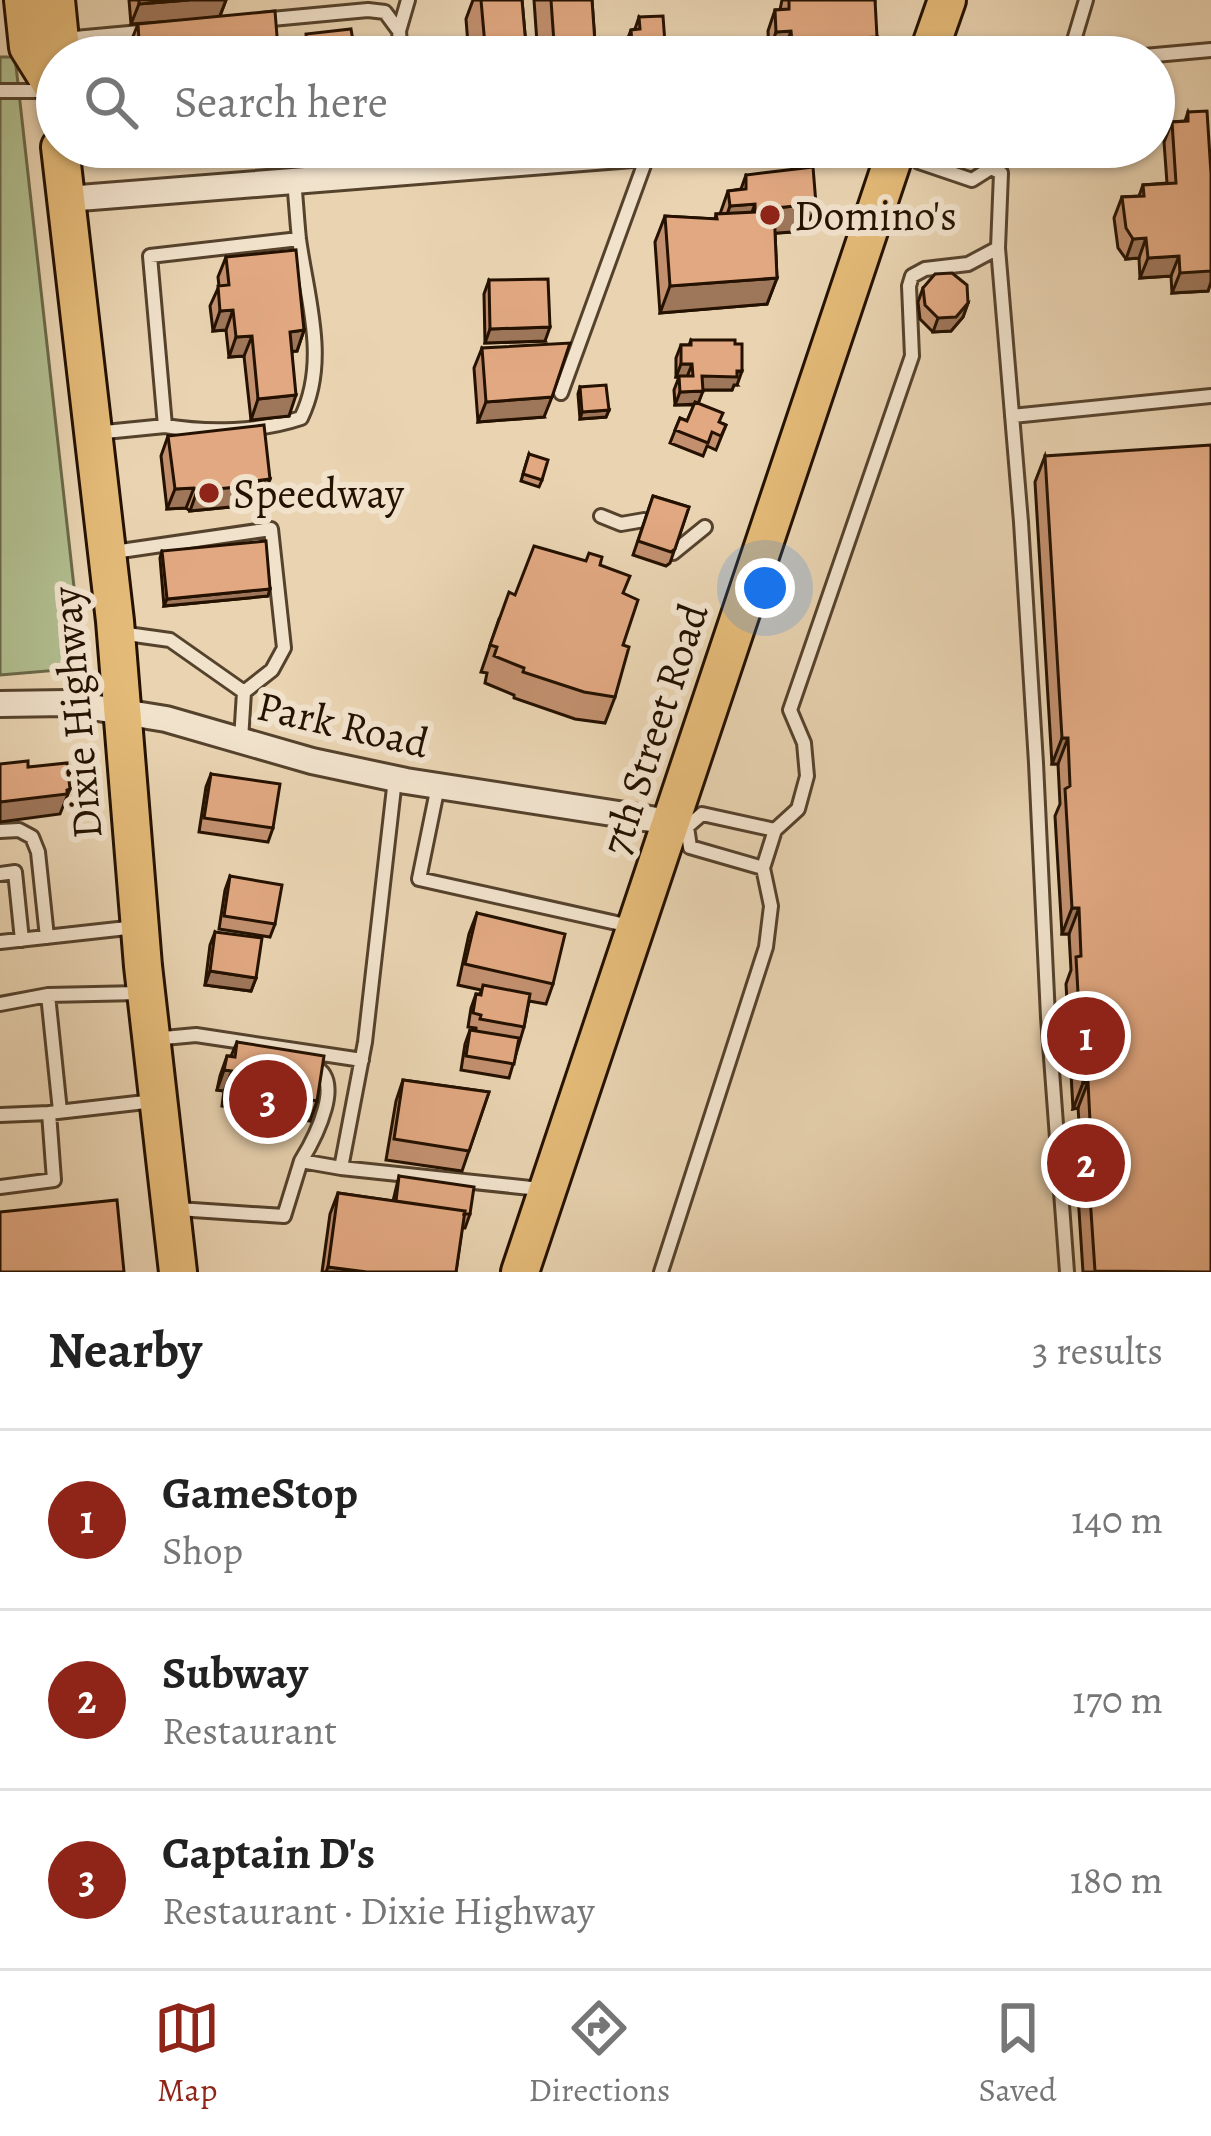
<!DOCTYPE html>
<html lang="en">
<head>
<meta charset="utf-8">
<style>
	body { margin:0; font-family:Alegreya,serif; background:#f6f6f6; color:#222 }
	.you { position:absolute; left:765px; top:588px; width:42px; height:42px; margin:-30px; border:9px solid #fff; border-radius:50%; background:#1a73e8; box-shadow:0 0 0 18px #1a73e833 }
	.badge { display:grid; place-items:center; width:78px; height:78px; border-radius:50%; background:#8f2418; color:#fff; font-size:39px; font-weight:700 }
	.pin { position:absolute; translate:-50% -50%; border:6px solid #fff; box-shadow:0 3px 12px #0006 }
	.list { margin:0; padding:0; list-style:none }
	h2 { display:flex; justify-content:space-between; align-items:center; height:156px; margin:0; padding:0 48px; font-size:51px }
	h2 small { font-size:39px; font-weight:400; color:#767676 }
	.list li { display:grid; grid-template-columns:78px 1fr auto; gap:36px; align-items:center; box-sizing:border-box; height:180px; padding:0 48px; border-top:3px solid #e0e0e0 }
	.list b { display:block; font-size:45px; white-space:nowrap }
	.list p { margin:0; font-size:39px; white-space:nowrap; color:#767676 }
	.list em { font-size:39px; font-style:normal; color:#767676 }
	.icon { flex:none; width:66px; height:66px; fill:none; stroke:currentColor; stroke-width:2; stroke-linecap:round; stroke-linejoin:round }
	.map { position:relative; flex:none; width:1211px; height:1272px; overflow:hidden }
	.search { position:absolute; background:#fff; box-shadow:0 3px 9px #0004; left:36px; right:36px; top:36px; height:132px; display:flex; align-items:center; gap:30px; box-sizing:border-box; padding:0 42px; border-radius:66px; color:#767676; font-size:45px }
	.sheet { height:696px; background:#fff }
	nav { display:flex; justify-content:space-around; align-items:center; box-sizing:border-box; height:168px; border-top:3px solid #e0e0e0; background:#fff; font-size:33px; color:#767676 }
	nav a { display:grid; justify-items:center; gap:6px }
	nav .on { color:#8f2418 }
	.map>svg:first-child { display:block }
	.green { fill:#b1be8f; stroke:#6a6848; stroke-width:3 }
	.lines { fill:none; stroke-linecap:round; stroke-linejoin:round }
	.lane-casing { stroke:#55422c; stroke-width:18 }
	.street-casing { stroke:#55422c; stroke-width:30 }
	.primary-casing { stroke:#241100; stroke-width:42 }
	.lane { stroke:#f1e2cc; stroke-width:12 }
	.street { stroke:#f1e2cc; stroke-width:24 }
	.primary { stroke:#e4ba78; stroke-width:36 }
	.wall { fill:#c2906f; stroke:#241100; stroke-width:3 }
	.shaded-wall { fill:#9e765a; stroke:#241100; stroke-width:3 }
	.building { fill:#e1a881; stroke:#241100; stroke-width:3 }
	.poi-dot { fill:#8f2418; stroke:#f1e2cc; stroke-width:4.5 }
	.labels { text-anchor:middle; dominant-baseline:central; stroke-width:12; stroke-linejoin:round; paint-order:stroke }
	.poi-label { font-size:42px; fill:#241100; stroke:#f1e2cc; text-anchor:start }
	.street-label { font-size:42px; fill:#241100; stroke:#f1e2cc }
</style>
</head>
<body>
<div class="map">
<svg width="1211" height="1272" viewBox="0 0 1211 1272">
	<rect width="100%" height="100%" fill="#e9d3b1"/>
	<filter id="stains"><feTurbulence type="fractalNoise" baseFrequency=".00167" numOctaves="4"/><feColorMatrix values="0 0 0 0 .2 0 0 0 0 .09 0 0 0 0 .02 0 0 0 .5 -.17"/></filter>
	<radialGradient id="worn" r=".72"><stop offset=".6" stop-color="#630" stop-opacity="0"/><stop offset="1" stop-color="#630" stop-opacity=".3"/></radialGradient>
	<path class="green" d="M0,57H15L83,668L0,675Z"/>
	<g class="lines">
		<defs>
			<path id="lane" d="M261,20L368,10L385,12L399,31
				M64,39L151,31
				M401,57L399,31L408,0
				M1069,57L1086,0
				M1133,57L1211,50
				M0,91H49
				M409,147L411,171
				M900,147L914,150L919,162L972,180L991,168
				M1034,157L1037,147
				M998,248L1021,522L1036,763L1048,1017L1067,1272
				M561,393L648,154
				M1012,416L1211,396
				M165,426C209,433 259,432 301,418C329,361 307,298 299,239C297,220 296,200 294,181
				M95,433L165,426L150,256L299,239
				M601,516L621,524L644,520
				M114,552L271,529L284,648L272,670L244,692
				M673,553L705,527
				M120,633L170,640L244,692L241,740
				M438,786L419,879L630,926
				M687,827L690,847L763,868
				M687,827L702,814L775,830
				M0,831L19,830L32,837L38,852L47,937
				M0,874L15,872L22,940
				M0,942L136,927
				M0,1004L48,995
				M153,1039L196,1035L362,1060
				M60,1111L48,995L140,993
				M0,1115L49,1113
				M301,1161C314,1140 349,1074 309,1065
				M341,1168L365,1042L395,779
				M0,1187L54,1180L49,1113L154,1101
				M178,1209L284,1216L301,1161L341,1168L540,1189
				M661,1272L766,947L771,906L763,868L775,830L798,809L807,776L804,743L790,710L912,356L909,286L912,276L925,269L968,264L998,248L1001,173L991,168L980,156L955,147"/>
			<path id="street" d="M67,199L720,147
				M0,704L67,703L166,719L312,761L406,781L670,822"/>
			<path id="primary" d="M23,0L28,47L56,92
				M56,0L60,40L59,57
				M927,57L947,0
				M60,147L115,621L143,966L178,1272
				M520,1272L897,147"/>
		</defs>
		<use href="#lane" class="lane-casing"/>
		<use href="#street" class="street-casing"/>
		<use href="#primary" class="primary-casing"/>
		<use href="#lane" class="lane"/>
		<use href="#street" class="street"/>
		<use href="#primary" class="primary"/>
	</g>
	<path class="wall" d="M129,0H226L220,16L275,57H131L130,44L138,24L143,23L131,24Z
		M473,0H522L527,57H469L466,19Z
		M534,0H592L596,57H538Z
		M782,0H875L870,57H784V52L769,53L768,31L775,10H780Z
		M639,17L666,57H627L626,43L631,30L635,29Z
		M1188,112L1211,174V282L1208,291L1172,293L1171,276L1140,278L1139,258L1126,259L1118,248L1114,218L1122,197L1139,196L1143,185L1167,183L1164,142L1172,122L1185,121Z
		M746,175L816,204L806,231L775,233L777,278L767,304L660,313L655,242L665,216L715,219L716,214H720L728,191L741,189Z
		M226,257L304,330L297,351H292L289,416L251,420L244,356L229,357L226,330L213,331L210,306L219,286L218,277Z
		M489,280L545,341L485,343L484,294Z
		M923,288L968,303L963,317L951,331L933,332L920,319L918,302Z
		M691,340L737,385H734L732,390H703L698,403L719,422L726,425L716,450L707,446L703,456L670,443L680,418L687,421L694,405H675L674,390L679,377H676V358L681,345H689Z
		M482,348L544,417L478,422L474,368Z
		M580,387L609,410L606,417L580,419L578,394Z
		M168,436L263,499L233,503L230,507L190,511L186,508L167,509L161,456Z
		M529,454L542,480L539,487L521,481Z
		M1045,456L1211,1272H1083L1075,1149L1080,1136L1078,1108L1073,1109L1066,984L1071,970L1069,934H1062L1055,816L1060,804L1058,764H1052L1035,482Z
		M653,496L689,507L670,563L666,566L633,555Z
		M162,551L268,596L164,606L160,558Z
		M600,565L623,593V645L615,697L605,723L575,719L514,698V695L485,683L487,673L481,672L499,619L515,595Z
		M211,774L273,828L268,842L199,832L206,787Z
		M230,876L275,924L270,937L219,929L225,890Z
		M477,913L553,984L546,1004L529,1001L524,1027L509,1078L461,1070L465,1044L470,1030L476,1031V1028L468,1027L471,1008L476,994H480L481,990L458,985L469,934Z
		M215,932L256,978L251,991L205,985L210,945Z
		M237,1042L317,1101L310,1121L222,1106L224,1091L217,1090L220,1076L227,1056H231Z
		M403,1080L489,1092L462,1171L386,1160L396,1101Z
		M399,1176L470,1214L465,1228H462L456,1272H322L330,1214L338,1193L393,1201Z"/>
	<path class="shaded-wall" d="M189,0H226L219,18L131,24L139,4Z
		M791,31L784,52L769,53L776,32Z
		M877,37L870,57H786L792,42Z
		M353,41L350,48L305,54L307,47Z
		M278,49L275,57H191Z
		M158,147H200L157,151Z
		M755,204L745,231L721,232L730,206Z
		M816,204L806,231L764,234L774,208Z
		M1146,238L1139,258L1126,259L1133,239Z
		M1179,256L1171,276L1140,278L1148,258Z
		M1211,261V282L1208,291L1172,293L1180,273Z
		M777,278L767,304L660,313L670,286Z
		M968,303L963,317L951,331L933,332L938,318Z
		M233,310L226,330L213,331L220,311Z
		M550,327L545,341L485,343L490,329Z
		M304,330L297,351L283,352L290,332Z
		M252,336L244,356L229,357L236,337Z
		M681,364H692L687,377H676Z
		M742,371L737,385H734L732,390H697L702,376Z
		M703,391L698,404L675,405L680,392Z
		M296,395L289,416L251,420L258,399Z
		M552,397L544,417L478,422L486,402Z
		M609,410L606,417L580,419L582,412Z
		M270,479L263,499L233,503L230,507L190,511L197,491Z
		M194,488L186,508L167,509L175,489Z
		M270,589L268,596L164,606L167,599Z
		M1062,738H1068L1058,764H1052Z
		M70,789L60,814L0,822V802Z
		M1072,908H1079L1069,934H1062Z
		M210,971L256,978L251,991L205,985Z
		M224,1070L232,1071L224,1091L217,1090Z
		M1088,1082L1078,1108L1073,1109L1083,1083Z
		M328,1267L367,1272H326Z"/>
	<path class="building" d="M139,0H189L139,4Z
		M481,0H522L527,57H486Z
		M551,0H592L596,57H555Z
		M789,0H875L877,37L792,42L791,31L776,32L775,10L789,9Z
		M275,11L278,49L191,57H140L138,24Z
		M663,16L666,57H633L631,30L640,29L639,17Z
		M351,29L353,41L307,47L306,34Z
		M353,45L354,55L308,57L307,50Z
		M1207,111L1211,174V271L1180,273L1179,256L1148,258L1146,238L1133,239L1126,228L1122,197L1144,196L1143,185L1176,183L1172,122L1188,121V112Z
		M813,167L816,204L774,208L777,278L670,286L665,216L717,219L716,214L755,212V204L730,206L728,191L746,189V175Z
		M296,250L304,330L290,332L296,395L258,399L252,336L236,337L233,310L220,311L218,286L229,285L226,257Z
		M952,273L967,285L968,303L956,317L938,318L925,305L923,288L935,274Z
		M548,279L550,327L490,329L489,280Z
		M691,340H735V344H742V371H737V377L702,376L703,391L680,392L679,376H693L692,364H681V345H691Z
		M570,343L552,397L486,402L482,348Z
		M606,385L609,410L582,412L580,387Z
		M695,402L723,413L719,422L726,425L721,436L712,432L708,443L675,430L680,418L687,421Z
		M264,425L270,479L240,483L237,487L197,491L194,488L175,489L168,436Z
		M1211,445V1272L1095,1271L1085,1122L1090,1121L1088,1082L1083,1083L1076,957L1081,956L1079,908H1072L1065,789L1070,786L1068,738H1062L1045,456Z
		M529,454L548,460L542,480L523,474Z
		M653,496L689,507L675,549L671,552L638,541Z
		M266,541L270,589L167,599L162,551Z
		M534,546L586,561L589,553L602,557L600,565L630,576L623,593L638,600L623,645L629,647L615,697L584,692L523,672L524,668L494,656L497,647L490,645L509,592L515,595Z
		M28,761V767L67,763L70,789L67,790V794L0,802V764Z
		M211,774L280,784L273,828L204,818Z
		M230,876L282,885L275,924L224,916Z
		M477,913L565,934L553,984L465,964Z
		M215,932L262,938L256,978L210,971Z
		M483,985L530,994L524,1027L480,1019L481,1015L473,1013L476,994L481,995Z
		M470,1030L519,1038L514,1064L466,1056Z
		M237,1042L324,1056L317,1101L230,1086L232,1071L224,1070L227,1056L235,1057Z
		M403,1080L489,1092L469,1151L394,1139Z
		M399,1176L474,1187L470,1214H464L465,1211L396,1201Z
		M338,1193L465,1211L456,1272H367L328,1267Z
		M117,1200L124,1272H0V1212Z"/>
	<g class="poi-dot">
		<circle cx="770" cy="215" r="12"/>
		<circle cx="209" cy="493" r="12"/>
	</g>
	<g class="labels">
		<g class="poi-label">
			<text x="794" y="215">Domino's</text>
			<text x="233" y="493">Speedway</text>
		</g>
		<g class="street-label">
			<text transform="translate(76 713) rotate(-95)">Dixie Highway</text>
			<text transform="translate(343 724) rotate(13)">Park Road</text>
			<text transform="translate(654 729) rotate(-72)">7th Street Road</text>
		</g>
	</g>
	<rect width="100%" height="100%" filter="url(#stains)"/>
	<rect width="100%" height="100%" fill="url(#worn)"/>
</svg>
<div class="you"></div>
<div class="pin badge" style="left:1086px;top:1036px">1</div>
<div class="pin badge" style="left:1086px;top:1163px">2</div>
<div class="pin badge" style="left:268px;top:1099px">3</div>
<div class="search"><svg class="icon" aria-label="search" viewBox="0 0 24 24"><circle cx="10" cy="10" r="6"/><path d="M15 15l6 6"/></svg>Search here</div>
</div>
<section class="sheet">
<h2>Nearby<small>3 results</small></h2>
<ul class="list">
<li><span class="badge">1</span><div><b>GameStop</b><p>Shop</p></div><em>140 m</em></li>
<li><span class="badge">2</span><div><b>Subway</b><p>Restaurant</p></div><em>170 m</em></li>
<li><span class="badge">3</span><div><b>Captain D's</b><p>Restaurant · Dixie Highway</p></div><em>180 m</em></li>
</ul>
</section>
<nav>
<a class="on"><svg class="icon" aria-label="map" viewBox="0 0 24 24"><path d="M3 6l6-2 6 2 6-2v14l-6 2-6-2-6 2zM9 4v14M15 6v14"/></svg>Map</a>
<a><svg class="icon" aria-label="directions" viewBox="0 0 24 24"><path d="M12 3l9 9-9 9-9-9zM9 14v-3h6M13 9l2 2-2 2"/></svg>Directions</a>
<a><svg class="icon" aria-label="saved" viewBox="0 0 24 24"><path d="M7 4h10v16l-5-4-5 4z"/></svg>Saved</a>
</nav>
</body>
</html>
